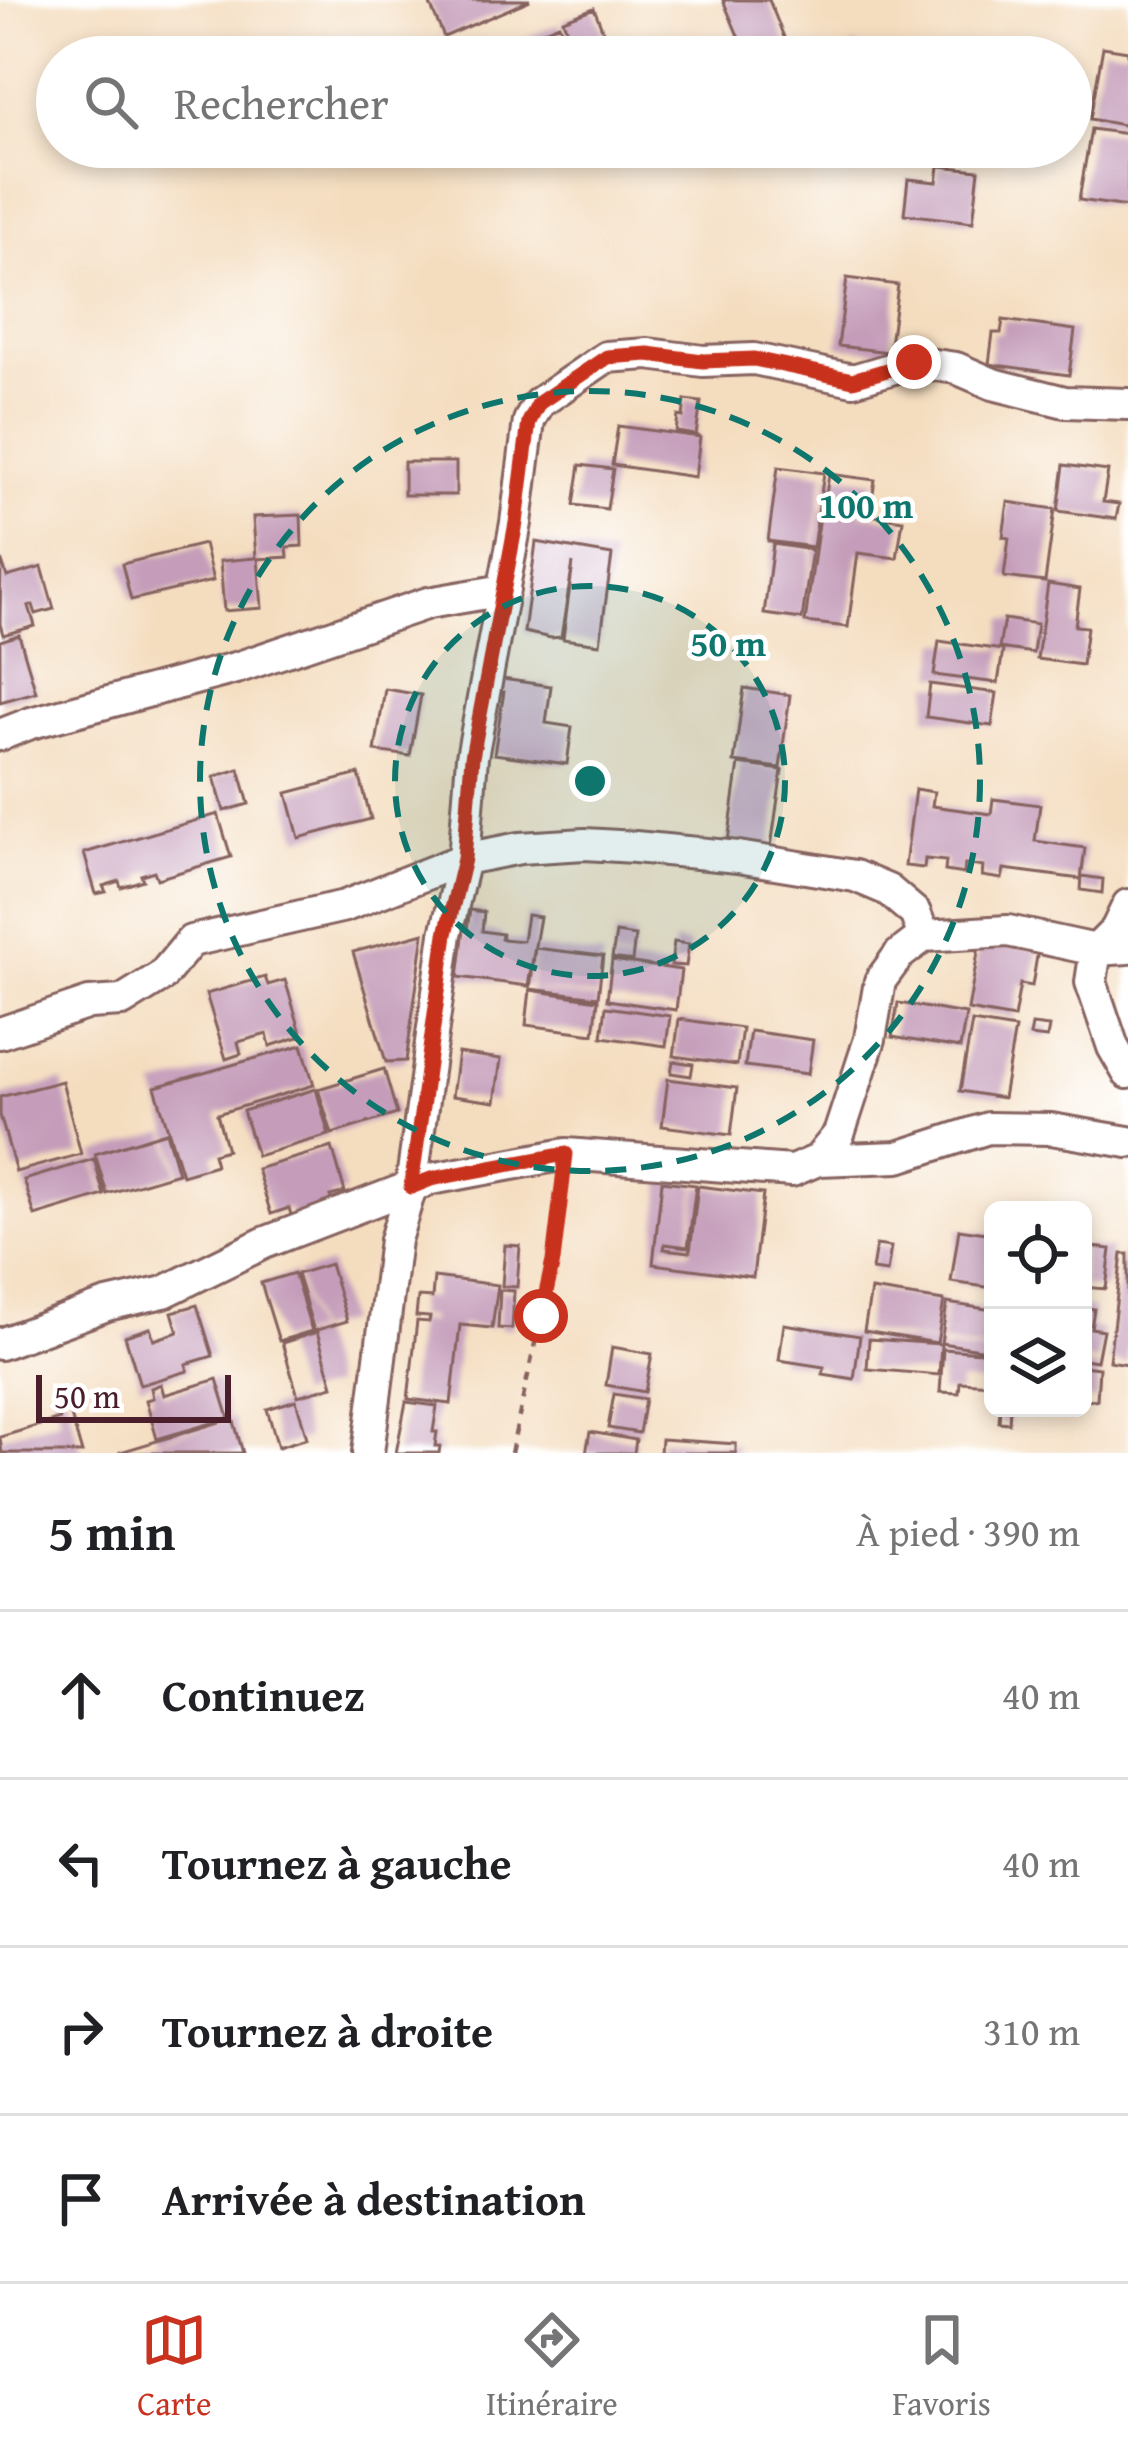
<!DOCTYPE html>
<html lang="fr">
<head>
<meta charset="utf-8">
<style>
	body { margin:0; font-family:"Gentium Book Plus",serif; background:#f6f6f6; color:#202124 }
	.controls { position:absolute; right:36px; bottom:36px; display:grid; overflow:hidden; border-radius:18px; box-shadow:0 6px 18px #0003 }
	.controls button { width:108px; height:108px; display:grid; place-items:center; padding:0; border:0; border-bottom:3px solid #e0e0e0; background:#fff; color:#202124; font:60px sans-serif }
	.scale { position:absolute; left:36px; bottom:30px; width:195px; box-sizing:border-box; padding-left:12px; border:6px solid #4a1f2b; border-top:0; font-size:33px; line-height:42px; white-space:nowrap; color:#4a1f2b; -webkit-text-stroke:9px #fff; paint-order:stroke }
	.stop { position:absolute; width:36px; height:36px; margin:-27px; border:9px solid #c8321e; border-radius:50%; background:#fff }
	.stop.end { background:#c8321e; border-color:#fff; box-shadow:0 3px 12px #0008 }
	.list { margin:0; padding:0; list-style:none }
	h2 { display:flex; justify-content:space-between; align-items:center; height:156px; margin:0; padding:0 48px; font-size:51px }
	h2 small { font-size:39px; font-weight:400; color:#757577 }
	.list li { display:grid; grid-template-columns:78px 1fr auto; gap:36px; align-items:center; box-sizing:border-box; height:168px; padding:0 48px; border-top:3px solid #e0e0e0 }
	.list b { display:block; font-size:45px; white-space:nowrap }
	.list em { font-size:39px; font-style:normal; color:#757577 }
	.icon { flex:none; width:66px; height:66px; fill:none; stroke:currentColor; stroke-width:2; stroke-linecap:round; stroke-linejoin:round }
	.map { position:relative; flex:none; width:1128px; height:1453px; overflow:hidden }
	.search { position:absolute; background:#fff; box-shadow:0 6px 18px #0003; left:36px; right:36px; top:36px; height:132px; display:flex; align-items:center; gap:30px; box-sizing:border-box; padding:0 42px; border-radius:66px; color:#757577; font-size:45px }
	.sheet { height:828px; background:#fff }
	nav { display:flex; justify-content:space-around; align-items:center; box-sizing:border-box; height:168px; border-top:3px solid #e0e0e0; background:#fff; font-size:33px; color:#757577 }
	nav a { display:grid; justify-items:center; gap:6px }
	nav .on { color:#c8321e }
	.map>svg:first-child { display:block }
	.building { fill:#c59dba }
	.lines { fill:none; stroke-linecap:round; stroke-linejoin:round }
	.minor-casing { stroke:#86625f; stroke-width:36 }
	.path { stroke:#86625f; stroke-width:4.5; stroke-dasharray:9 9; stroke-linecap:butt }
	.minor { stroke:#fff; stroke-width:30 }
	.route { stroke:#c8321e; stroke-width:15 }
	.ring { fill:none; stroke:#0f766e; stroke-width:6; stroke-dasharray:21 15 }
	.centre { fill:#0f766e; stroke:#fff; stroke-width:6 }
	.ring-label { font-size:36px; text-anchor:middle; font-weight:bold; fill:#0f766e; stroke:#fff; stroke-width:9; stroke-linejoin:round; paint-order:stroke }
</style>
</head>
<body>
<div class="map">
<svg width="1128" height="1453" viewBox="0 0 1128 1453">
	<rect width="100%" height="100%" fill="#fff"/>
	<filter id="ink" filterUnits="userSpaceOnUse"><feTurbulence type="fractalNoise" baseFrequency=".00833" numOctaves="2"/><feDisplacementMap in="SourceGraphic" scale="24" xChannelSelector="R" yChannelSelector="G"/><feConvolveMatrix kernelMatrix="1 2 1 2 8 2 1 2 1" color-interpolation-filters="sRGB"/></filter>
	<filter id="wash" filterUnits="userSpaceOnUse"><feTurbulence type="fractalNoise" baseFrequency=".004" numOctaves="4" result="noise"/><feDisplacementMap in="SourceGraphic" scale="48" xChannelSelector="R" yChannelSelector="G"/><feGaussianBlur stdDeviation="2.7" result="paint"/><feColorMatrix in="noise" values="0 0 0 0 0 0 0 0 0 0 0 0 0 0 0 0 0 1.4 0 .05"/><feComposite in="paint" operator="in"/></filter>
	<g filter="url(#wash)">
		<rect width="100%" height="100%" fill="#f4ddbf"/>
		<g id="blocks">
			<path class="building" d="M428,0H530L444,37Z
				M723,0H769L792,57H747Z
				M594,8L613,57H578L563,20Z
				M559,24L573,57H521L515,42Z
				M857,45L862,57H829Z
				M1103,47L1128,51V126L1090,119Z
				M1091,129L1128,134V207L1079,200Z
				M939,166L979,170L973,222L904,214L908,179L937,182Z
				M847,278L898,285L889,352L838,346Z
				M1003,320L1075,330L1069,375L989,364L993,333H1001Z
				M685,400L701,402L696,435L676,432L678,416L683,417Z
				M618,426L700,437L695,477L612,465Z
				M404,462H456V495H404Z
				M580,465L613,469L607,509L574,505Z
				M1064,465L1108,471L1103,502L1119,504L1116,519L1058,511Z
				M778,467L824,473L813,547L768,541Z
				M829,474L875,480L872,500H863L861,514L903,520L897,558L858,553L848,627L805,622L821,509H824Z
				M1008,502L1055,509L1045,582L1004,577L1009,538L1003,537Z
				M301,515L302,546L287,547L288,557L258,559L262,608L224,611L220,561L256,558L253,517Z
				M536,542L612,555L600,644L563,639L573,563L561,637L551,638L524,632Z
				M204,544L213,581L131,600L122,564Z
				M773,544L812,550L802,619L764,614Z
				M1,559L7,577L42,567L54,609L36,614L33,605L29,606L35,626L3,635L0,624Z
				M1048,584L1080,589L1075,626L1087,627L1082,665L1037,659Z
				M1004,619L1037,624L1033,653L999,648Z
				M19,635L36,692L0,702V641Z
				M939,641L1003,650L998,683L934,675Z
				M502,679L551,686L546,723L572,727L567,764L494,754L504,692H500Z
				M930,684L997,693L992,726L926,717Z
				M744,688L790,695L780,768L734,762Z
				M385,689L421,695L410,756L375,751Z
				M739,764L782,770L771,847L728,841Z
				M239,769L249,804L224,811L214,777Z
				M359,774L371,819L299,838L287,793Z
				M915,789L934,792L932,806L991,814L993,799L1040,805L1035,841L1085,848L1081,879L1004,869L1002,879L982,876L983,867L965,864L964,874L945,871L946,861L925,859L924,868L905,866Z
				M218,814L231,857L157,879L154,871L141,875L143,880L121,887L119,881L103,886L106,892L96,894L84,853Z
				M1082,876L1103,879L1102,893L1081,890Z
				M470,910L484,912L482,931L502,934L501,939L523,941L527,915L540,917L528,986L458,977L464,929L467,930Z
				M424,933L406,1061L386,1062L353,952Z
				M616,933L635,936L632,961L612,958Z
				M980,941L1038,950L1032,986L1020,984L1014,1018L968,1010Z
				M674,942L689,944L686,966L671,965Z
				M535,948L603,956L598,997L530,989Z
				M612,960L681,970L676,1010L607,1000Z
				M265,977L268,985L285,980L302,1036L270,1046L267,1034L238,1042L241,1054L226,1059L206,994Z
				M530,990L598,1000L594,1034L526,1025Z
				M898,1003L966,1014L960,1048L892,1037Z
				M606,1007L670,1016L666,1046L602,1037Z
				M679,1019L742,1028L737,1065L674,1056Z
				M972,1022L1015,1029L1003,1098L960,1091Z
				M1032,1025L1049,1027L1047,1038L1030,1036Z
				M750,1031L813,1040L808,1074L745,1066Z
				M302,1045L314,1085L217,1114L227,1150L213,1154L216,1165L182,1175L155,1087Z
				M458,1053L501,1059L495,1102L452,1096Z
				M673,1061L693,1064L691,1076L671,1073Z
				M384,1069L397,1114L332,1134L318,1089Z
				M668,1079L737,1088L731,1135L662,1126Z
				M62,1081L81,1154L16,1172L0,1115V1097Z
				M316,1089L329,1135L257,1156L243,1111Z
				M166,1132L178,1173L107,1194L95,1154Z
				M332,1147L345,1192L330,1196L333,1206L292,1218L289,1208L271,1214L257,1169Z
				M94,1159L104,1195L35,1216L24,1180Z
				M662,1181L696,1185L688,1247L665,1244L664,1249L690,1252L698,1186L763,1194L753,1277L653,1264Z
				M959,1229L993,1234V1288L951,1282Z
				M505,1245L520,1246L517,1287L502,1286Z
				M876,1245L891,1247L887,1272L872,1270Z
				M1083,1246L1111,1249L1106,1289L1083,1287Z
				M1122,1254H1128V1364L1109,1361Z
				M330,1264L347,1321L314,1331L297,1274Z
				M294,1273L312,1331L279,1341L261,1283Z
				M434,1277L498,1285L492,1328L460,1325L451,1404L408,1399L417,1321L429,1322L430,1317L416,1316L418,1297L432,1298Z
				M500,1290L514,1291L512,1329L498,1328Z
				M871,1290L944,1301L937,1343L864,1331Z
				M947,1303L993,1310V1351L941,1343Z
				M197,1305L213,1356L186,1364L188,1371L140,1385L125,1336L150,1328L154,1340L178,1332L172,1312Z
				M1083,1307L1094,1309L1091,1328L1103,1330L1097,1361L1083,1359Z
				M784,1324L860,1336L854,1379L823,1374L824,1367L779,1360Z
				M317,1332L333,1386L298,1396L282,1343Z
				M869,1339L941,1344L939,1375L867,1369Z
				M612,1347L652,1354L645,1392L606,1385Z
				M943,1349L993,1353V1384L960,1382L959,1393L940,1392Z
				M1083,1366L1099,1368L1097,1400L1083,1399Z
				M217,1379L229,1418L157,1439L146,1400L153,1398L151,1388L161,1384L164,1395Z
				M63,1389L82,1453H2L0,1437L60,1419L52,1392Z
				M614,1394L645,1399L639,1433L608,1428Z
				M296,1400L307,1438L278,1447L267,1409Z
				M406,1402L437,1406L433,1432H437L435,1446H440L439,1453H396Z
				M1000,1408H1010L1009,1423L999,1422Z
				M233,1418L243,1453H120V1452Z
				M590,1432L636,1440L634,1453H586Z
				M661,1439L736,1444V1453H660Z"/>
		</g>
	</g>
	<g filter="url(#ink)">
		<use href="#blocks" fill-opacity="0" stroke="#86625f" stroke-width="3"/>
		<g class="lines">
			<defs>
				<path id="minor" d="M0,735L31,723L239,667L428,603L504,590
					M1128,905L1116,930L1096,950L1091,982L1113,1047L1128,1073
					M0,1033L89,1003L122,1001L162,976L191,941L345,906L464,859L520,848L585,844L635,847L738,857L855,876L888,890L915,913L924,936
					M818,1160L839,1134L870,1039L880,981L899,955L924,936L1008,931L1096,950L1128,948
					M0,1344L107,1305L164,1292L264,1243L431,1179L566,1154L792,1171L818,1160L898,1157L988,1128L1051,1129L1128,1142
					M368,1453L395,1240L411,1187L446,934L464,859L472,757L516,523L529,421L539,403L606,357L648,354L703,361L754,359L853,380L914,362L956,368L993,384L1065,402L1128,404"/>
			</defs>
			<use href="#minor" class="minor-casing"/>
			<path class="path" d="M511,1453L553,1261L563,1182"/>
			<use href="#minor" class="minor"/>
		</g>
	</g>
	<g class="lines" filter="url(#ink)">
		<path class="route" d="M541,1316L553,1261L566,1154L431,1179L411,1187L446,934L464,859L472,757L516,523L529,422L539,403L607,357L648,354L703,361L754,359L853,380L914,362"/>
	</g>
	<circle cx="590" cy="781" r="195" fill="#0f766e" fill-opacity=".12"/>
	<g class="ring">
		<circle cx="590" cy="781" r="195"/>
		<circle cx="590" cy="781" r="390"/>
	</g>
	<circle cx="590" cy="781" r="18" class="centre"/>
	<g class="ring-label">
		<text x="866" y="518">100 m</text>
		<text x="728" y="656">50 m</text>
	</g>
</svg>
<div class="controls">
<button><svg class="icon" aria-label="locate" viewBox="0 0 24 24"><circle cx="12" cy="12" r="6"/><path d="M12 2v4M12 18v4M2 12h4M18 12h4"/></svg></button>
<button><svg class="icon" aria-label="layers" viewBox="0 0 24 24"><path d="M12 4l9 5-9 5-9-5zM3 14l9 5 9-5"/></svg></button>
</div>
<div class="scale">50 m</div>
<div class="stop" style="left:541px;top:1316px"></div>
<div class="stop end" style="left:914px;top:362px"></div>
<div class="search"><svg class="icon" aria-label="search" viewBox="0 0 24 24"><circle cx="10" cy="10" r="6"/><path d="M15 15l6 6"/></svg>Rechercher</div>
</div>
<section class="sheet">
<h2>5 min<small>À pied · 390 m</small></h2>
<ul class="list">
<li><svg class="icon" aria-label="ahead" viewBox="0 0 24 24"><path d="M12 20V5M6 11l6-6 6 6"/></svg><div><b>Continuez</b></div><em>40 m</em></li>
<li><svg class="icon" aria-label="left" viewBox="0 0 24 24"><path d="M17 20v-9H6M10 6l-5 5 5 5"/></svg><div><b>Tournez à gauche</b></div><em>40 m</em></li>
<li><svg class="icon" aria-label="right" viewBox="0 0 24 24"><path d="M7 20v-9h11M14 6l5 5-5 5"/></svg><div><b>Tournez à droite</b></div><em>310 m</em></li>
<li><svg class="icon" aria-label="arrive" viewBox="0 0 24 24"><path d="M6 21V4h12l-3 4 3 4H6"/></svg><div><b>Arrivée à destination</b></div></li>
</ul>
</section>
<nav>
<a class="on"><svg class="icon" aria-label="map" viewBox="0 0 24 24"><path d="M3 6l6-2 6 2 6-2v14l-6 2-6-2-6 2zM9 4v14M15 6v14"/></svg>Carte</a>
<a><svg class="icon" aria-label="directions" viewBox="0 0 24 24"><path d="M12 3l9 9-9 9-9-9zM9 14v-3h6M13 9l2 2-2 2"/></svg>Itinéraire</a>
<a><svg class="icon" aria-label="saved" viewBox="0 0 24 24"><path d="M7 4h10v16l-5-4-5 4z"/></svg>Favoris</a>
</nav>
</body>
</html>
